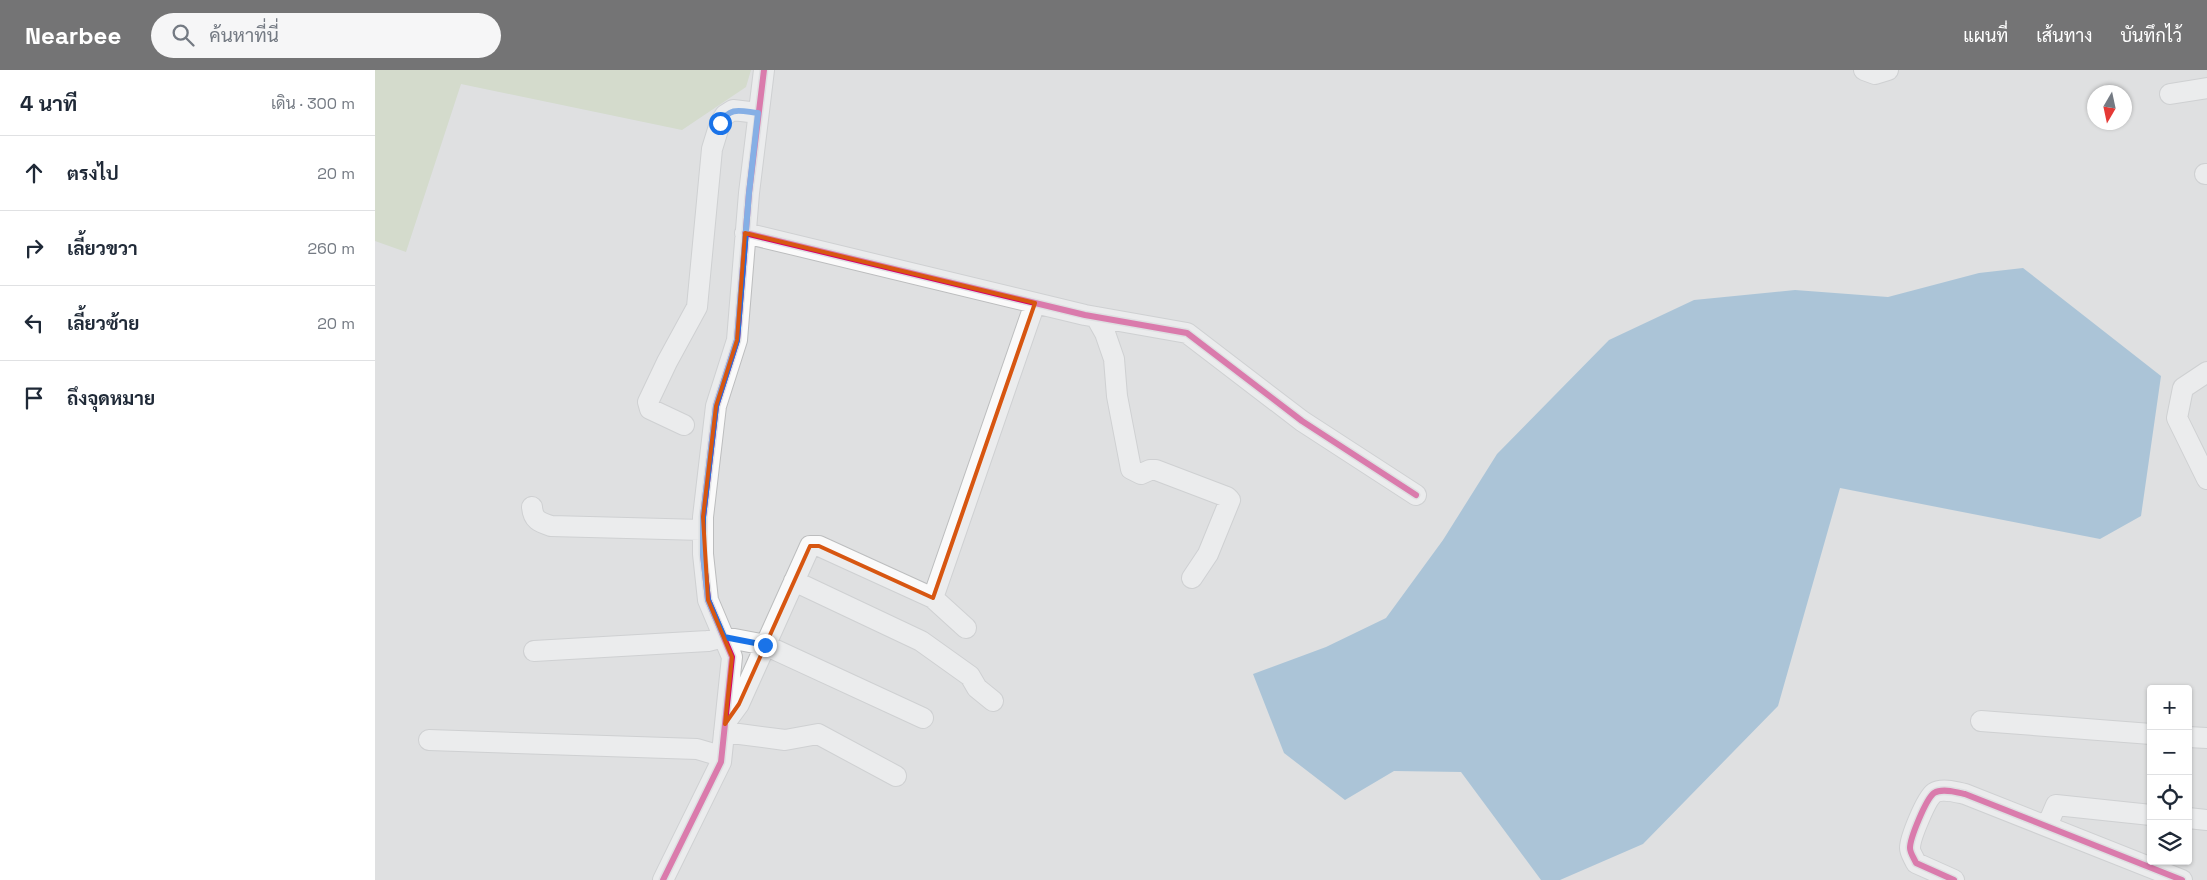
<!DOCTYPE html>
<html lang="th">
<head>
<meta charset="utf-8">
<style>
	body { margin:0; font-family:"Space Grotesk",Sarabun,sans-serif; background:#f6f6f7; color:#1f2937 }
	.controls { position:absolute; right:15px; bottom:15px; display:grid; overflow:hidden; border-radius:5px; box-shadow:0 1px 4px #0004 }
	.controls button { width:45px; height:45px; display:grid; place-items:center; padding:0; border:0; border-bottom:1px solid #e0e1e3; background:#fff; color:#1f2937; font:25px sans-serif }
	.compass { position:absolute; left:1712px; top:15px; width:45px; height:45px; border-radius:50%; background:#fff; box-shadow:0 1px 4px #0004; rotate:189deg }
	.stop { position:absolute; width:15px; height:15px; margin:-11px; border:4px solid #1a73e8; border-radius:50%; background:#fff }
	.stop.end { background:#1a73e8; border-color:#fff; box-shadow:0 1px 5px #0008 }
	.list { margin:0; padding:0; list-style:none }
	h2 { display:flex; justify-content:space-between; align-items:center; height:65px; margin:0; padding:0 20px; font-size:21px }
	h2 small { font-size:16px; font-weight:400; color:#747a83 }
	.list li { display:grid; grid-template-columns:32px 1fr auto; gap:15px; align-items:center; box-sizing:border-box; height:75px; padding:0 20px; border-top:1px solid #e0e1e3 }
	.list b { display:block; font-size:19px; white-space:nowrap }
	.list em { font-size:16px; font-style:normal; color:#747a83 }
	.icon { flex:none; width:28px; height:28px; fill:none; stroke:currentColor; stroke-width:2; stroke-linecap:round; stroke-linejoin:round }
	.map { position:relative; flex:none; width:1832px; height:810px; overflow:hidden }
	header { display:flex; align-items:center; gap:30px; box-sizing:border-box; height:70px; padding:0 25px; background:#747475; color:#fff }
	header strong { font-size:24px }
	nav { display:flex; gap:28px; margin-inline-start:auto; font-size:18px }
	.search { width:350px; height:45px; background:#f6f6f7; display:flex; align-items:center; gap:12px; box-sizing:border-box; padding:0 18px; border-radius:28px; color:#747a83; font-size:19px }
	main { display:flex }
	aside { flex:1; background:#fff }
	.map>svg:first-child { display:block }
	.green { fill:#c7d4b1 }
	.water { fill:#6ea3ca }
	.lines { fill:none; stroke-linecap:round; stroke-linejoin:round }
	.minor-casing { stroke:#bcbdbe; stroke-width:22 }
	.minor { stroke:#fafafa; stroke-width:20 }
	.cycleway-casing { stroke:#dedfe2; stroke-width:9 }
	.cycleway { stroke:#d6006c; stroke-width:6 }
	.route { stroke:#1a73e8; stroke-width:6 }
	.marked { fill:none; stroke:#d75611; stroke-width:4; stroke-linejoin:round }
</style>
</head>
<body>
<header>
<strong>Nearbee</strong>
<div class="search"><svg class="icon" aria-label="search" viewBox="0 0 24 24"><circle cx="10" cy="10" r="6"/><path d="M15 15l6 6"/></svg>ค้นหาที่นี่</div>
<nav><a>แผนที่</a><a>เส้นทาง</a><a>บันทึกไว้</a></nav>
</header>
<main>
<aside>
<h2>4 นาที<small>เดิน · 300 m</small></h2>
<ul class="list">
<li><svg class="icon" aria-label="ahead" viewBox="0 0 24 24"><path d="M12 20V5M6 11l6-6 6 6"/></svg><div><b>ตรงไป</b></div><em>20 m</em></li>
<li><svg class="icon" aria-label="right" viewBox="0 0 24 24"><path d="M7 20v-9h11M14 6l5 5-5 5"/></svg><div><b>เลี้ยวขวา</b></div><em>260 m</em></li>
<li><svg class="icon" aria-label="left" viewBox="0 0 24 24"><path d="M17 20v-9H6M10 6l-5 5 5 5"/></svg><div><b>เลี้ยวซ้าย</b></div><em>20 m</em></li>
<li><svg class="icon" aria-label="arrive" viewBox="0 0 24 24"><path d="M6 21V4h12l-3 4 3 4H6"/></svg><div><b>ถึงจุดหมาย</b></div></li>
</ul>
</aside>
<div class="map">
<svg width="1832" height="810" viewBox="0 0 1832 810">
	<rect width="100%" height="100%" fill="#dfe0e1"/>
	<path class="green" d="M0,0H376L371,17L307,60L86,14L31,182L0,171Z"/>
	<path class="water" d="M1648,198L1786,306L1766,446L1725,469L1465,418L1403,636L1268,774L1185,810H1166L1086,702L1019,701L970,730L909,683L878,604L951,577L1011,548L1068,470L1122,384L1234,270L1319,230L1420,220L1513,227L1604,203Z"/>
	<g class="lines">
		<defs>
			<path id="minor" d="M1489,0L1500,4L1513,0
				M1795,24L1832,18
				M1830,104H1832
				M370,163L710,245L812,263L927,351L1041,425
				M721,247L730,263L739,289L742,326L756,399L766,404L775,400H781L852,427L855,430L833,484L817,508
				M1832,302L1808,318L1802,348L1832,409
				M309,355L275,339L273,332L292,292L322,237L337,79L345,53L350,45L358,40L383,43
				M157,437C158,450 164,452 176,456L328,460
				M419,511L546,571L595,606L602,618L618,631
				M558,528L660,233
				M159,581L333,571L349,567L390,575L548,648
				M353,649L364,634L435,476H444L558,528L591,558
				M1606,651L1776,664
				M349,662L410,670L443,664L521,706
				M1813,667L1832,668
				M54,670L322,679L346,686
				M1813,748L1832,750
				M1672,756L1681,735L1776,745
				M288,810L346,692L357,587L333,530L328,484V447L341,336L362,270L374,123L389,0
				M1579,810L1541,793C1539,788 1535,783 1535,778C1535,768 1551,729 1559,723C1567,718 1581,722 1590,724L1807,810"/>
		</defs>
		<use href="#minor" class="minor-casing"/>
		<use href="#minor" class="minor"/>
		<defs>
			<path id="cycleway" d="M370,163L710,245L812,263L927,351L1041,425
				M288,810L346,692L357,587L333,530L328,484V447L341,336L362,270L374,123L389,0
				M1579,810L1541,793C1539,788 1535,783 1535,778C1535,768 1551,729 1559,723C1567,718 1581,722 1590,724L1807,810"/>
		</defs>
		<use href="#cycleway" class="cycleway-casing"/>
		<use href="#cycleway" class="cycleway"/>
	</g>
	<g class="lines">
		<path class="route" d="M345,53C356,36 365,41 383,43L374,123L362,270L341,336L328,447V484L333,530L349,567L390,575"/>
	</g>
	<path d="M0 0H1832V810H0ZM370,163L660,233L558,528L444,476H435L364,634L350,654L357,587L333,530L328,447L341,336L362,270Z" fill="#dfe0e1" fill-opacity=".55" fill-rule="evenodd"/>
	<path class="marked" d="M370,163L660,233L558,528L444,476H435L364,634L350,654L357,587L333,530L328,447L341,336L362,270Z"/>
</svg>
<div class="controls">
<button>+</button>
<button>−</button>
<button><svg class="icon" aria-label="locate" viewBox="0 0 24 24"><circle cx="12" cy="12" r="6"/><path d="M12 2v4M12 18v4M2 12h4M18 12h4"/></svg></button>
<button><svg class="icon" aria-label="layers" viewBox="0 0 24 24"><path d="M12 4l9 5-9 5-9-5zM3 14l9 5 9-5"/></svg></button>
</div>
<svg class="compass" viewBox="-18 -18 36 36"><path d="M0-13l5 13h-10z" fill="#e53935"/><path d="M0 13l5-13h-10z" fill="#747a83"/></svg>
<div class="stop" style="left:345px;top:53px"></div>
<div class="stop end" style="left:390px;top:575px"></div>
</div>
</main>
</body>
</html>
